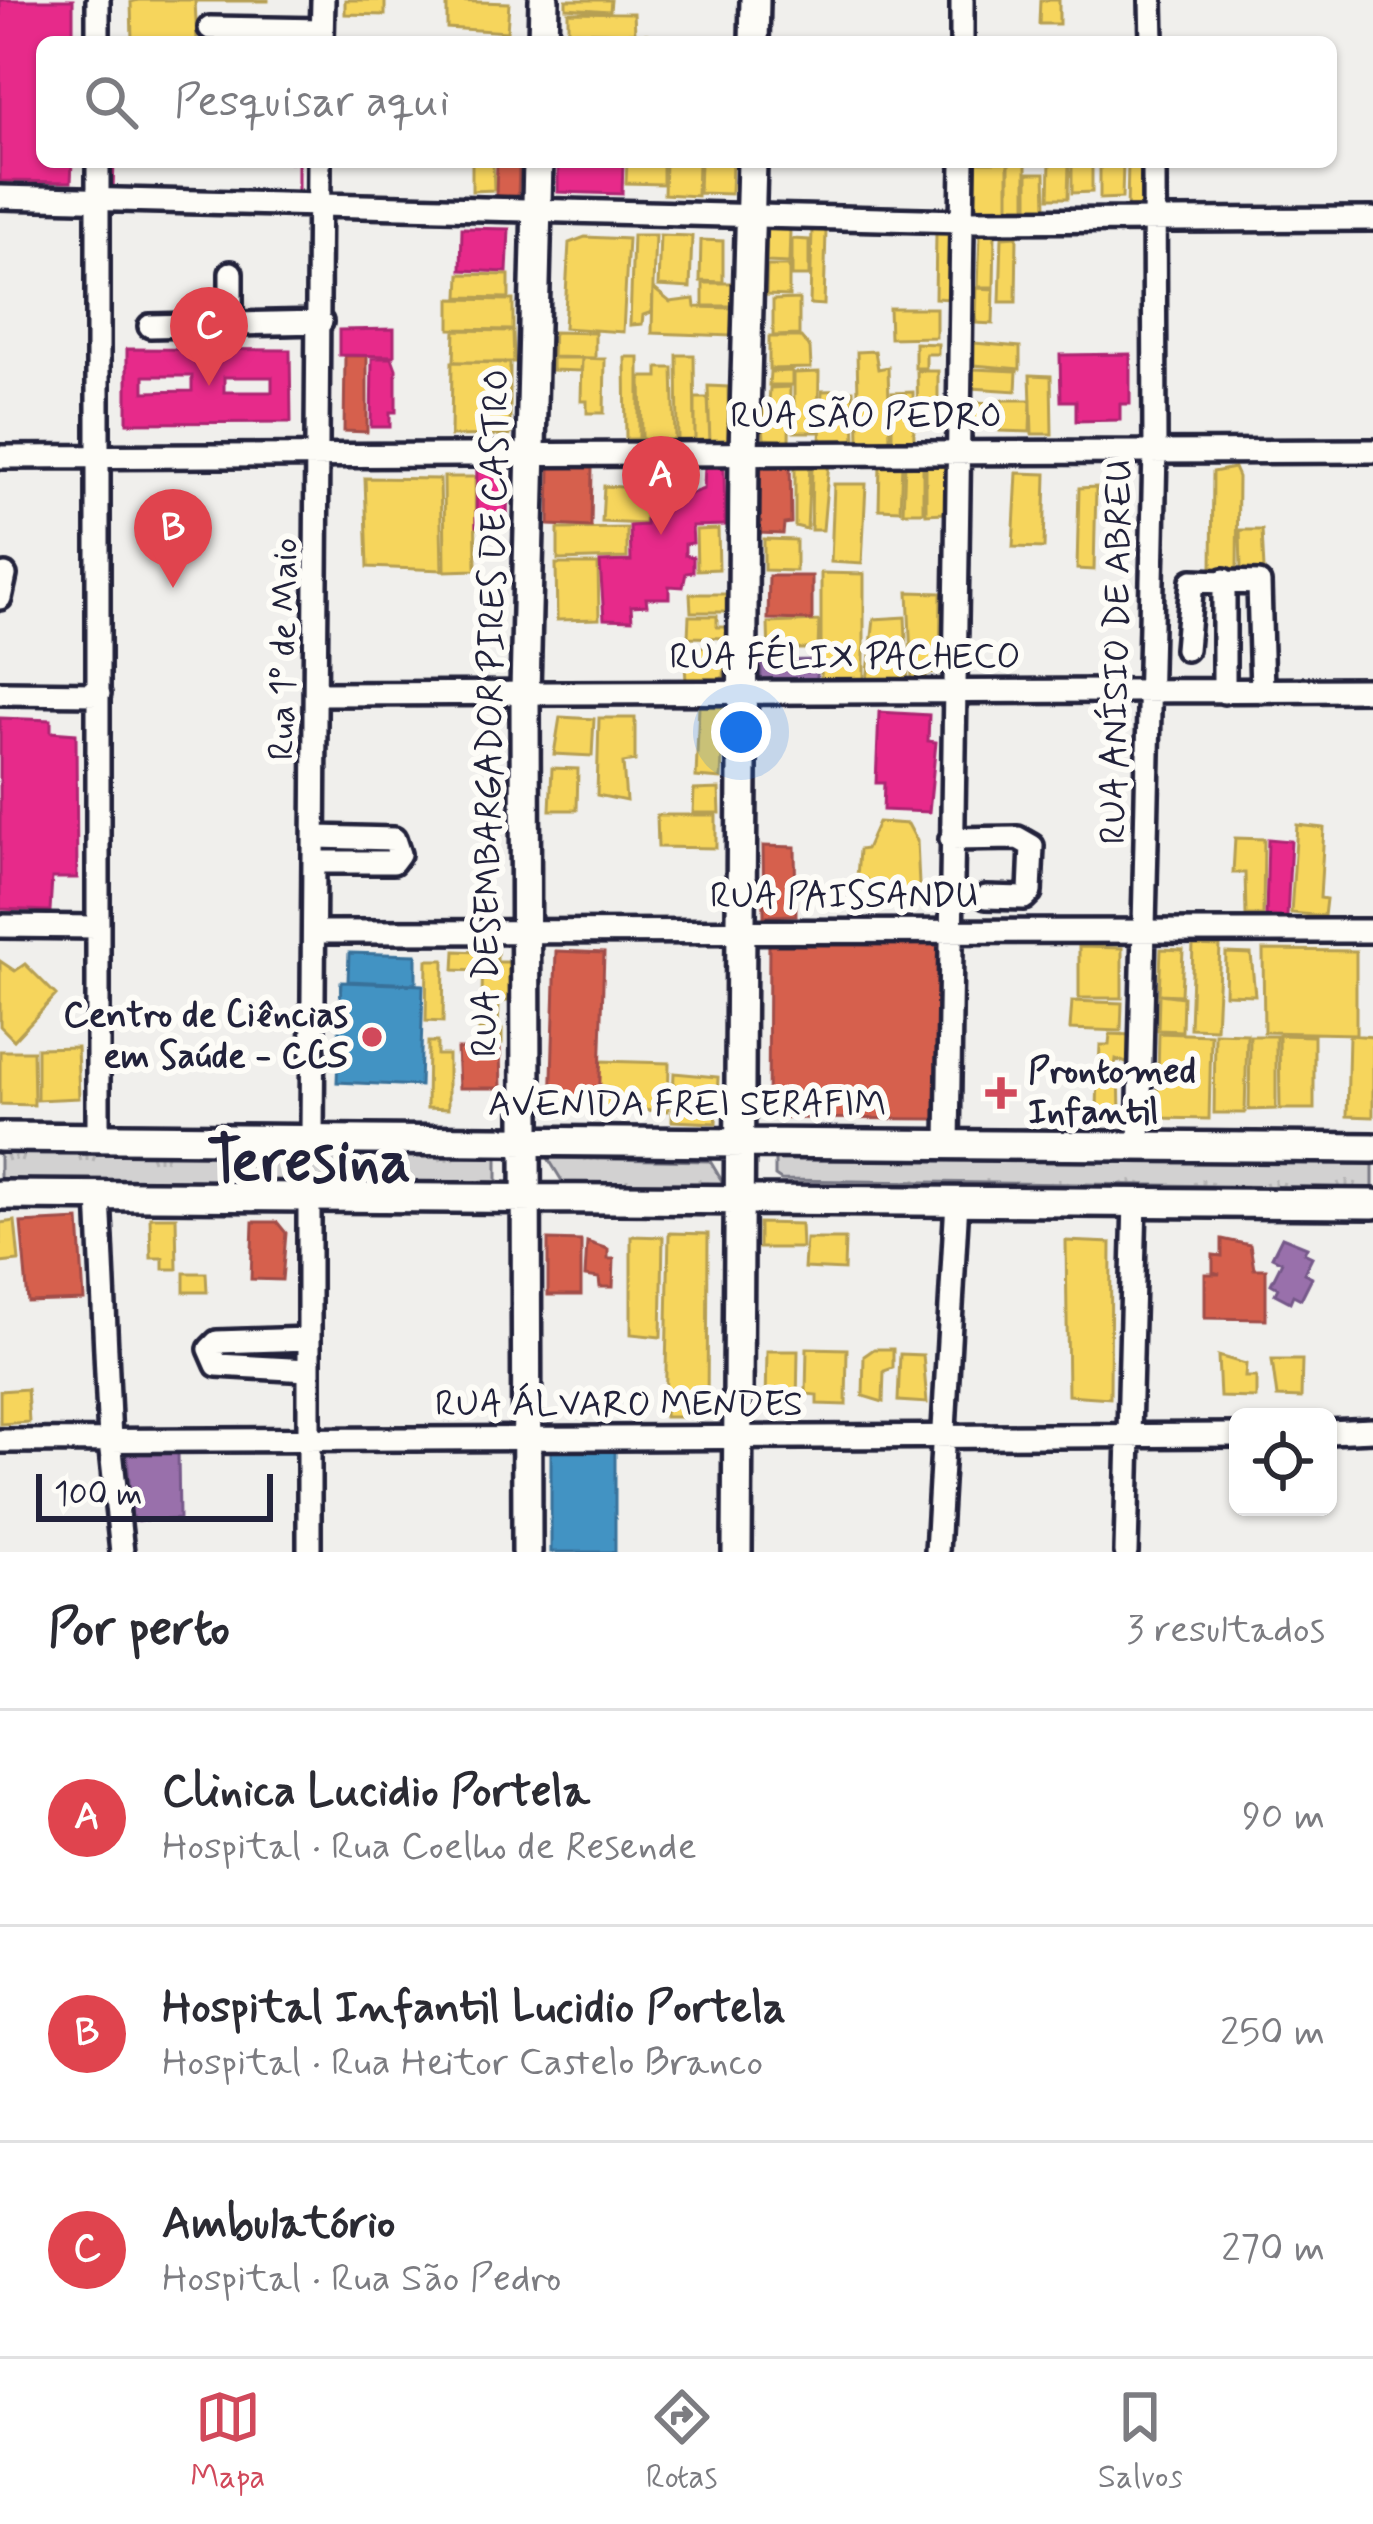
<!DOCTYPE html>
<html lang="pt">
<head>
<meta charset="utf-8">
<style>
	body { margin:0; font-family:Mynerve,sans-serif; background:#f2f2f3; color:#2b2b33 }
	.controls { position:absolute; right:36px; bottom:36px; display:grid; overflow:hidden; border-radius:18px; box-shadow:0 3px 9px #0004 }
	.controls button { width:108px; height:108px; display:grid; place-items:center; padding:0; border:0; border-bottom:3px solid #e1e1e2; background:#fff; color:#2b2b33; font:60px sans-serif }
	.scale { position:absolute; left:36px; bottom:30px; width:237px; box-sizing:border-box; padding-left:12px; border:6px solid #22223b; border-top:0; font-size:33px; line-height:42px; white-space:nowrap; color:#22223b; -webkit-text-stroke:9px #fdfcf7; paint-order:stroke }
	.you { position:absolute; left:741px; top:732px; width:42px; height:42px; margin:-30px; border:9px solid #fff; border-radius:50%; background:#1a73e8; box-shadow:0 0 0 18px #1a73e833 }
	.badge { display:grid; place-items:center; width:78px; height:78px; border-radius:50%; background:#d1495b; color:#fff; font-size:39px; font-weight:700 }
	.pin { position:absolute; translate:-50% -99px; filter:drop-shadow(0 3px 6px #0008) }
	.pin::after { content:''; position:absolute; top:63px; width:42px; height:36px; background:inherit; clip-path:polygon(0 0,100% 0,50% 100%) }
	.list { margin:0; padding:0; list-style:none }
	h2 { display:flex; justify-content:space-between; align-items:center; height:156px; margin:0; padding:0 48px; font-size:51px }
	h2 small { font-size:39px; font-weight:400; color:#7c7c81 }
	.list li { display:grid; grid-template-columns:78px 1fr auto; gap:36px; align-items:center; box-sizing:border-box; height:216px; padding:0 48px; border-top:3px solid #e1e1e2 }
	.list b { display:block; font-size:45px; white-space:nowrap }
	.list p { margin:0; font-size:39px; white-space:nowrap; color:#7c7c81 }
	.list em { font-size:39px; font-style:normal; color:#7c7c81 }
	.icon { flex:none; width:66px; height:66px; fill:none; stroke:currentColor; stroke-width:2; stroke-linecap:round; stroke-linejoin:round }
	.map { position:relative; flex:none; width:1373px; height:1552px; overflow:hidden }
	.search { position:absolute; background:#fff; box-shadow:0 3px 9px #0004; left:36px; right:36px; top:36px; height:132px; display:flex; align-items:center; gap:30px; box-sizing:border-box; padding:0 42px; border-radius:18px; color:#7c7c81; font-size:45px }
	.sheet { height:804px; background:#fff }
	nav { display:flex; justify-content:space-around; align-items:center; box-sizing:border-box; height:168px; border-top:3px solid #e1e1e2; background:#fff; font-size:33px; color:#7c7c81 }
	nav a { display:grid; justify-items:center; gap:6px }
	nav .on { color:#d1495b }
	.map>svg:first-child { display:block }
	.park { fill:url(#park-tufts); stroke:#7a7a86; stroke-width:3 }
	.homes { fill:#f6d55c; stroke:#b69f52; stroke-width:3 }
	.shops { fill:#d6604d; stroke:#a04d48; stroke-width:3 }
	.offices { fill:#9970ab; stroke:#755989; stroke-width:3 }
	.schools { fill:#4393c3; stroke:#39719a; stroke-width:3 }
	.health { fill:#e7298a; stroke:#ac2772; stroke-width:3; fill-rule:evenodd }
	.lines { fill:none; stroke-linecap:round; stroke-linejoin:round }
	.minor-casing { stroke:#22223b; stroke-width:30 }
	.major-casing { stroke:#22223b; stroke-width:36 }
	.minor { stroke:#fdfcf7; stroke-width:21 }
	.major { stroke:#fdfcf7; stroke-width:27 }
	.poi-dot { fill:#d1495b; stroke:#fdfcf7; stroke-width:4.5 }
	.labels { text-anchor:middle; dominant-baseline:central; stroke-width:12; stroke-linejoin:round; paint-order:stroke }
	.street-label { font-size:36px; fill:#22223b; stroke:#fdfcf7 }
	.poi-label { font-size:36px; font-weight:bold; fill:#22223b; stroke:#fdfcf7; text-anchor:end }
	.town-label { font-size:60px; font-weight:bold; fill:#22223b; stroke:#fdfcf7 }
</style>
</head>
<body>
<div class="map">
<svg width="1373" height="1552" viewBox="0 0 1373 1552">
	<defs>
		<pattern id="park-tufts" width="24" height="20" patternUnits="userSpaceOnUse" patternTransform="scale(3)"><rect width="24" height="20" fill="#d2d1d1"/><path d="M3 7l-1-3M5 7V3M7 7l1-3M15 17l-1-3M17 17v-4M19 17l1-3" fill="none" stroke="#b4b3b4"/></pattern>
	</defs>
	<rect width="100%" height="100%" fill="#f0efec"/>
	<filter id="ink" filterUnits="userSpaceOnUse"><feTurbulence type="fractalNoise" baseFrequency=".00833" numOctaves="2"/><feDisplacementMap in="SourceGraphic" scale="24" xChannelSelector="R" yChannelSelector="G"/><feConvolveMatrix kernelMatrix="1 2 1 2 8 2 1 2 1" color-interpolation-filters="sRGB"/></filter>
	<g filter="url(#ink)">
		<path class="park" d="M0,1151L497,1154V1182L0,1180Z
			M775,1155L1373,1156V1188L781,1180L775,1176Z
			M548,1158L710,1161L725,1186L564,1184Z"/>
		<path class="homes" d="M138,0H268V1H195L197,42H143L132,41L131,2Z
			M345,0H385V15L345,14Z
			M566,0H611L610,11L566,8Z
			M1040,0H1059V24H1039Z
			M447,1L509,3L507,32L447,28Z
			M568,12L634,13L635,33L568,31Z
			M566,33L648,34L649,42H566Z
			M472,162H493L494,190L472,191Z
			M627,162H663V184L626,183Z
			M665,162H698L697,196L664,194Z
			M700,162H732L731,194L699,193Z
			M975,162H1008V212H974Z
			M1009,162H1026V207H1009Z
			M1050,162H1069L1068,198H1049Z
			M1072,162H1092V192L1072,193Z
			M1100,162H1123L1122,198L1100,199Z
			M1128,162H1144V211L1127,212Z
			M1028,173H1045L1046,208H1028Z
			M766,229L790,230L789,263L766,262Z
			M812,229L826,230L824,305L810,304Z
			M936,234H952L951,299L935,298Z
			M980,234H995L994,287H978Z
			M633,235H655L652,312L643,315L642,324L630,325Z
			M660,235L692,236L690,288L658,286Z
			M1017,236L1016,302H1000L1002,237Z
			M585,237L628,239L623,332L564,328L569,243Z
			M792,239L809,240V276H792Z
			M701,240L723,241V282L700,281Z
			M767,266H789V296L766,295Z
			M460,274L509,275V298L459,297Z
			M703,283H733L734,306H703Z
			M653,288L670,302L694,299L695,307L733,308L732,336L652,333Z
			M977,288L994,289L993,324L976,323Z
			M450,299L513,300V330L450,329Z
			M799,299V335L773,336V300Z
			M889,308H936V337L890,338Z
			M455,330L513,331L514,362H454Z
			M553,332L595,333V358L552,357Z
			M769,337H801L810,348L811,368L769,369Z
			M915,343L938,344V354H926V368H915Z
			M974,343L1020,347V369L974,365Z
			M875,351L878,369L888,367L890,440H859L857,352Z
			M677,355H694L695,441H678Z
			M625,357H639V439H626Z
			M552,358H582L581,371L552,370Z
			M582,358L605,359L604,413H587V401H581Z
			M452,362L510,363V435L451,436Z
			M658,368H673L675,440L642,439L641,377H658Z
			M973,369L1017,371L1016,391L973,388Z
			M792,371V385H769L770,372Z
			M917,371H938V428H918Z
			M819,372L818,432H794V373Z
			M1030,375L1051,376L1052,434H1032Z
			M708,386L728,387L729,444L710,443Z
			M790,387L789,441L764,439L762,407L769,403L770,388Z
			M853,390L855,441L820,442L822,391Z
			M913,392L914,440H892V393Z
			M695,398H708L710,443L695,444Z
			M1002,400H1031L1030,432L1000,431Z
			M969,402L996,403V428L969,429Z
			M829,461L823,530H811L812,462Z
			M795,463H810L807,529L795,526Z
			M880,463L902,464L900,510L879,509Z
			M926,463H945V513L926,514Z
			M905,464H923V512H903Z
			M1234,468L1238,477L1237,569L1212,570L1213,472Z
			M1017,473L1046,474L1044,548L1013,547Z
			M444,477H475L476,570L445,571Z
			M365,478L440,479L442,570L368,567Z
			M834,484H866L862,564L831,562Z
			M604,486L639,488L638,501L646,502L645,524L602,522Z
			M1096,487L1094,570L1077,569L1079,488Z
			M627,528V558L558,560V529Z
			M718,529L719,569L697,570L696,530Z
			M1240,530H1262L1264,570H1241Z
			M764,539L796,540V571L764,570Z
			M556,564H598L599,619L557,620Z
			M821,573L864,574V681H821Z
			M908,592L941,593L940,673L926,674V682L912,680Z
			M690,594H726V612H691Z
			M689,616H717V627H728V638L688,637Z
			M905,617L908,680L867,681L874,619Z
			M819,621L818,649H792L791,659L769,660L768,623Z
			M699,647L725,648L724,676L716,683L686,681L685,664L697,665Z
			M699,706H724L721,779L696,777Z
			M560,717L594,719L592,756L554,754Z
			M599,718H635V761L623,763L626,801L597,795Z
			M552,768L578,769L577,810H550Z
			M719,789L720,813H693L694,790Z
			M657,815H716V848L658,847Z
			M878,822L908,824L917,841L919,885L907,906L876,904L867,879L857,878L859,850L866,849Z
			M1297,825L1324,828L1320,898L1326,899L1324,916L1291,913Z
			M1235,838L1264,839L1263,915H1246L1245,873H1233Z
			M1193,945L1220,946L1216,1029L1190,1028Z
			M483,947H497V962H510L509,1001H482Z
			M1079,947L1122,948V998H1079Z
			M1161,949L1183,950L1181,995L1159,994Z
			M1263,950L1356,951V1034L1264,1032Z
			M455,951L478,952V971L454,970Z
			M1226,953L1251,954L1255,995L1225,994Z
			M427,960H444L443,1022L426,1021Z
			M0,961L15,971L25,964L56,995L14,1040L0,1026Z
			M1159,994L1183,997L1182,1031L1158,1030Z
			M1072,1001L1122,1003L1121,1031L1070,1029Z
			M480,1005L499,1006L498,1027H479Z
			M479,1029L502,1030V1043H479Z
			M1159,1033L1211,1035L1209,1119L1157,1118Z
			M1215,1033L1247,1034L1245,1113H1214Z
			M1110,1034L1130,1035L1129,1064L1116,1059L1115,1067H1099L1100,1045H1109Z
			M1279,1035L1314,1036V1109H1280Z
			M1349,1035L1373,1037V1117L1347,1116Z
			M1250,1036H1276V1109L1249,1110Z
			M428,1042H437V1055H448V1109L427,1108Z
			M77,1047L79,1098L37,1100V1048Z
			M0,1051H33L34,1105L0,1104Z
			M600,1061L669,1063L668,1111L599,1109Z
			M1098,1071H1119L1120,1114L1097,1112Z
			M674,1073L718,1077L716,1123L672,1121Z
			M150,1217H176L177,1269H163V1258H151Z
			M15,1221L19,1261L0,1263V1223Z
			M759,1223L801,1224L802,1248H759Z
			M669,1233L708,1234L707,1417H665Z
			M631,1236L663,1237L661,1337L631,1334Z
			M806,1239H845L844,1270L804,1268Z
			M1066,1241L1111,1243L1110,1398L1068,1395Z
			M184,1273H206L207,1292H184Z
			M807,1348L847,1349L846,1405L817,1404V1395L806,1394Z
			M874,1349H893V1368L884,1371L883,1402L863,1396L864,1356Z
			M767,1351H798L797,1406H766Z
			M900,1354L923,1355L927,1403L898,1401Z
			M1218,1356L1246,1364L1245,1377H1256V1398L1220,1397Z
			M1272,1360H1302L1301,1398L1277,1397Z
			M27,1389L29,1422L0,1424V1391Z"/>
		<path class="shops" d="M497,162H519L518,198L496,197Z
			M345,356H367V432L344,431Z
			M761,460H790L791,523L784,524L783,534L759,533Z
			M550,467L592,468L591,527L549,525Z
			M769,576H812V620L768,619Z
			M763,846L795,847L796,915L764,916Z
			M769,941L941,942V1119L768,1118Z
			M556,951L604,953L599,1109L551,1108Z
			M457,1049H500L501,1088H459Z
			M79,1220L84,1300L28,1302L21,1223Z
			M253,1222H277L286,1233L282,1280L251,1279Z
			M1222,1239L1250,1245L1254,1269H1266V1319L1205,1318V1274H1220L1213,1272V1255L1222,1256Z
			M548,1240L581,1241V1295H548Z
			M587,1242L608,1249V1259H614L613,1287H600L599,1278L585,1276Z"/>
		<path class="offices" d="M817,660V682L761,683V661Z
			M1282,1237L1307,1247L1304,1253L1312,1257L1304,1273L1312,1277L1301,1299L1293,1295L1290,1302L1275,1294L1278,1288L1271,1284L1282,1262L1272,1257Z
			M178,1452L179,1519L132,1521L127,1453Z"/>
		<path class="schools" d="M349,953L416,955V984L348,981Z
			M341,982L423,985L420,1086L337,1082Z
			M551,1451H615V1552H551Z"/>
		<path class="health" d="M0,0H73V42H42V162H72L71,182L0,181Z
			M114,162H298V193L113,190Z
			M114,162H298V193L113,190Z
			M558,162H623L622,194L558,192Z
			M462,228L509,229L507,272L461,270Z
			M394,329V356L339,355V330Z
			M127,349L290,350L291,422L127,423ZM144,376H192V391L144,392ZM224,377H272V392H224Z
			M1130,354V404H1120V420L1076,421V401H1061L1060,355Z
			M372,358H392L396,369V412H390V427H371Z
			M477,460L508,461L507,527L476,526Z
			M705,464H720L724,470L725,525L692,526L693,543L685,544V555L693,557V572L686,573L683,587L669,586V598H646L647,605L631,606L632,620L604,619L600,562L631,561L630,526L646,525L647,495L684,496L704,489Z
			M879,712L929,715L928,741L936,742L929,812L883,810L884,783H876Z
			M0,718L51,720V732L76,734L77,878H52L50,911L0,909Z
			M1268,839L1291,841L1287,917L1266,916Z"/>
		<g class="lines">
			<defs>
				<path id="minor" d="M962,0V42
					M1151,0L1152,42
					M210,28L322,30
					M322,41L323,0
					M98,42V0
					M98,162V1136
					M0,197L963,221L1373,219
					M231,324V273
					M150,326L321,322
					M0,457L1373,451
					M1224,580V692
					M0,598L5,575
					M1186,649L1192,581L1259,583L1262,691
					M0,693L99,694
					M316,694L1373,690
					M951,839L1018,838L1032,846L1030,892L1024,898L986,897
					M316,862H393L399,854L394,839L316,837
					M0,926L97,927
					M316,932L1373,931
					M312,1136L319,162
					M948,1143L963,162
					M1139,1144L1155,451L1154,162
					M99,1195L110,1441L122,1552
					M308,1370L217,1365L210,1349L217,1342L308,1339
					M1328,1432L1373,1430
					M0,1441L1238,1435
					M309,1552V1195
					M937,1552L957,1201
					M1126,1552L1135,1200"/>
				<path id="major" d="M543,42L544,0
					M754,42L755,0
					M0,1137L1373,1148
					M0,1195L1373,1204
					M527,1552L525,691L538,162
					M737,1552L744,451L752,162"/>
			</defs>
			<use href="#minor" class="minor-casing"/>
			<use href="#major" class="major-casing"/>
			<use href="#minor" class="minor"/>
			<use href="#major" class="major"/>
		</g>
	</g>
	<g class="poi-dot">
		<circle cx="372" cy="1037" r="12"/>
		<path d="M995 1075h12v12h12v12h-12v12h-12v-12h-12v-12h12z"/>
	</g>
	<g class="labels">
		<g class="street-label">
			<text x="866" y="417">RUA SÃO PEDRO</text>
			<text transform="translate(285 649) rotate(-89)">Rua 1º de Maio</text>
			<text transform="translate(1118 652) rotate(-89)">RUA ANÍSIO DE ABREU</text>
			<text x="845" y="658">RUA FÉLIX PACHECO</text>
			<text transform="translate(492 713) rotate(-89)">RUA DESEMBARGADOR PIRES DE CASTRO</text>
			<text x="844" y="897">RUA PAISSANDU</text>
			<text x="687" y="1105">AVENIDA FREI SERAFIM</text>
			<text x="619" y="1405">RUA ÁLVARO MENDES</text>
		</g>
		<g class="poi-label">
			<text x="348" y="1016">Centro de Ciências<tspan x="348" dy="41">em Saúde - CCS</tspan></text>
			<text x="1028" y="1072" text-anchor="start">Prontomed<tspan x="1028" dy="41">Infantil</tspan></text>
		</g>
		<g class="town-label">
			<text x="309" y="1163">Teresina</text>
		</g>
	</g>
</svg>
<div class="controls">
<button><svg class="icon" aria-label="locate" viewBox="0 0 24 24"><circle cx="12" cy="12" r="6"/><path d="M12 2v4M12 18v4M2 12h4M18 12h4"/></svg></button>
</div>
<div class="scale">100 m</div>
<div class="you"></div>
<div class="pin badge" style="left:661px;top:535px;background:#e0444e">A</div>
<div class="pin badge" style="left:173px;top:588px;background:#e0444e">B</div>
<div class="pin badge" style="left:209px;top:386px;background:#e0444e">C</div>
<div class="search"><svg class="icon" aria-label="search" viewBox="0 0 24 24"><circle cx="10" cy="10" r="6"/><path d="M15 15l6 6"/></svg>Pesquisar aqui</div>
</div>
<section class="sheet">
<h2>Por perto<small>3 resultados</small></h2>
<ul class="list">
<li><span class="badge" style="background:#e0444e">A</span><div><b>Clinica Lucidio Portela</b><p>Hospital · Rua Coelho de Resende</p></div><em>90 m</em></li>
<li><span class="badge" style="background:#e0444e">B</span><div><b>Hospital Infantil Lucidio Portela</b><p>Hospital · Rua Heitor Castelo Branco</p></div><em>250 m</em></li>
<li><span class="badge" style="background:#e0444e">C</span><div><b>Ambulatório</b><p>Hospital · Rua São Pedro</p></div><em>270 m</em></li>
</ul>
</section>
<nav>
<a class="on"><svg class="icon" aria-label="map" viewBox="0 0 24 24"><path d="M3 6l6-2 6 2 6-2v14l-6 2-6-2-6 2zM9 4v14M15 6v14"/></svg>Mapa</a>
<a><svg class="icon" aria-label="directions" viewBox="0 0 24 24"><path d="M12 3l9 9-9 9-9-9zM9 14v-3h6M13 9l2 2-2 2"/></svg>Rotas</a>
<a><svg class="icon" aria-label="saved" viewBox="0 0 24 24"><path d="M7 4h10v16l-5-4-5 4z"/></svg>Salvos</a>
</nav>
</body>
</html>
